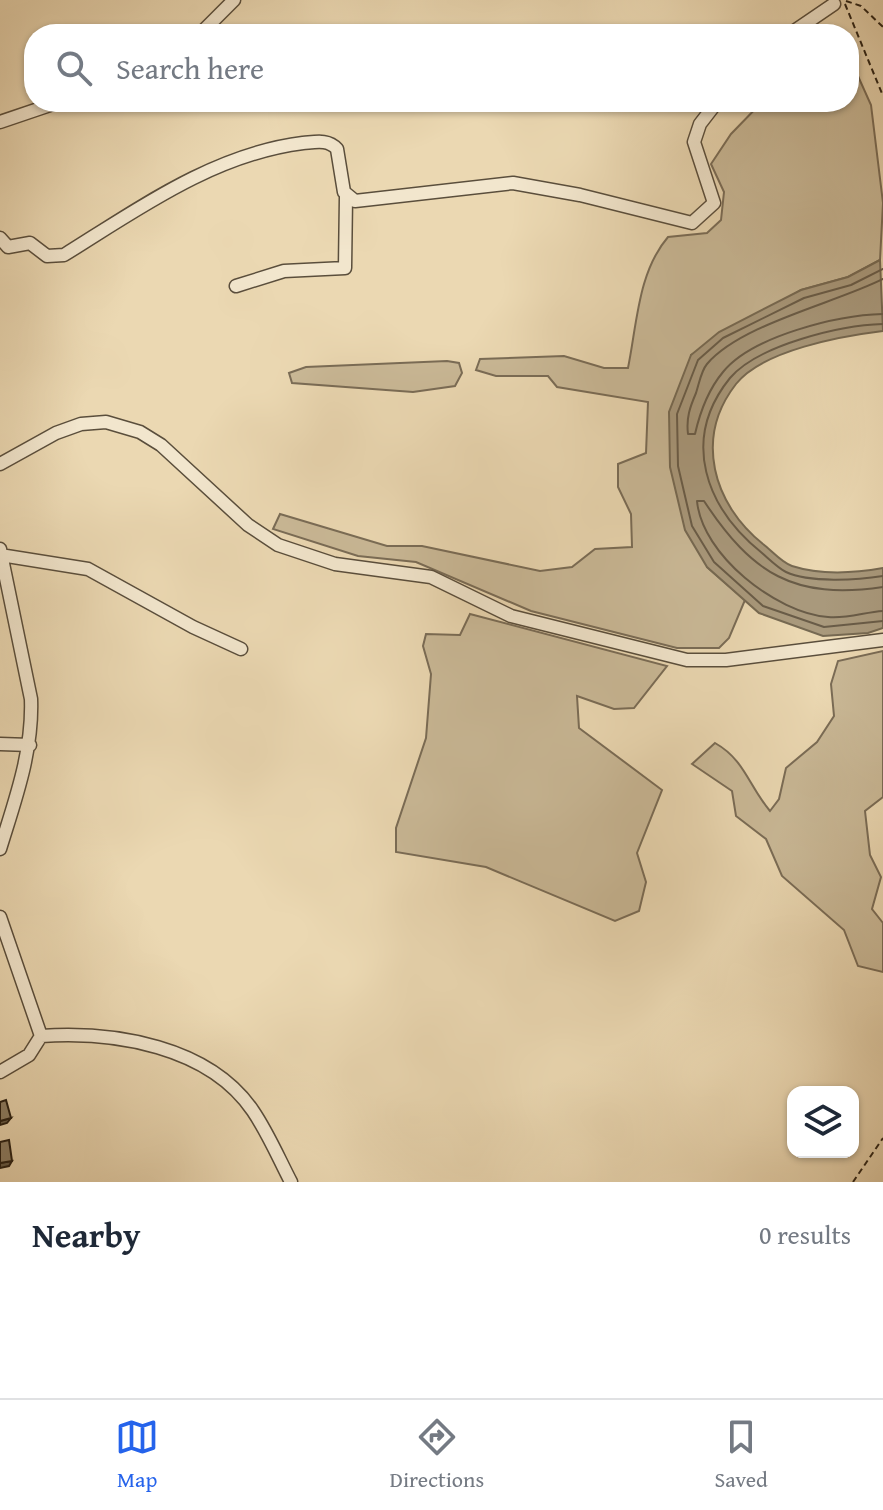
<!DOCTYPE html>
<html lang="en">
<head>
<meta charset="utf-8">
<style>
	body { margin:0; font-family:"Gentium Book Plus",serif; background:#f6f6f7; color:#1f2937 }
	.controls { position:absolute; right:24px; bottom:24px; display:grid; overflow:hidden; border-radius:16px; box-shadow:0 2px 6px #0004 }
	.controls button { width:72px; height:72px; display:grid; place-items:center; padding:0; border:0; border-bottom:2px solid #e0e1e3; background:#fff; color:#1f2937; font:40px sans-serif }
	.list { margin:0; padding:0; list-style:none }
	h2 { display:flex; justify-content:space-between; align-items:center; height:104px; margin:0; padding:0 32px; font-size:34px }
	h2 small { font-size:26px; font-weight:400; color:#747a83 }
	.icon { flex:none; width:44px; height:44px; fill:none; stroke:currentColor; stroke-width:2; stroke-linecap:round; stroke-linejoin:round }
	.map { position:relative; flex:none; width:883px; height:1182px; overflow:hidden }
	.search { position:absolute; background:#fff; box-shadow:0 2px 6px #0004; left:24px; right:24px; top:24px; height:88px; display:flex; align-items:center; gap:20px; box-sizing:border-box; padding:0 28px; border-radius:32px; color:#747a83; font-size:30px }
	.sheet { height:216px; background:#fff }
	nav { display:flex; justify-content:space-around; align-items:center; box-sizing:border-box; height:112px; border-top:2px solid #e0e1e3; background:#fff; font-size:22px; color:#747a83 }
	nav a { display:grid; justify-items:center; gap:4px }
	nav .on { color:#2563eb }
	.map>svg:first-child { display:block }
	.green { fill:#cab997; stroke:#7a6c56; stroke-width:2 }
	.water { fill:#a9997c; stroke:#766952; stroke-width:2 }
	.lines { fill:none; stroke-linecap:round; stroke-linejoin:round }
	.shore { stroke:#695c48; stroke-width:2 }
	.minor-casing { stroke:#5a4e3c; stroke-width:15 }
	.path { stroke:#292014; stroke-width:2; stroke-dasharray:6 4; stroke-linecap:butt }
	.minor { stroke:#f2e6cd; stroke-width:12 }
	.shaded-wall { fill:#635a47; stroke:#292014; stroke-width:2 }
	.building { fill:#8e8066; stroke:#292014; stroke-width:2 }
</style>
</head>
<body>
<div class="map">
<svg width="883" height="1182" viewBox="0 0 883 1182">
	<rect width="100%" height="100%" fill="#ebd8b2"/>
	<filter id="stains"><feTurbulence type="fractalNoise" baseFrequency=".0025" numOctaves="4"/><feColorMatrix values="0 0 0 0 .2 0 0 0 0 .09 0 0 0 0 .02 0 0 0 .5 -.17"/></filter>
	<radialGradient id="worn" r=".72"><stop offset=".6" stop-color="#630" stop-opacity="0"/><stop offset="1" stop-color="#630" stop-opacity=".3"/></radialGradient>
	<path class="green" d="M849,56L871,105L883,203L880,260L848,277L801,290L691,355L707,567L745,600L729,638L719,648H677L531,611L416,562L358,556L273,529L280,514L387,546H422L540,571L572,567L595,549L632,547L631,514L618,487V464L646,453L648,402L557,387L548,376H496L476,370L480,359L564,356L604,368H628C637,324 638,272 668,237L707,233L721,220L724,192L711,164L731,134L762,102H849Z
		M447,361L459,363L462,373L455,386L413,392L292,383L289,373L306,367Z
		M470,614L667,666L634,708L614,709L577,696L579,728L662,790L637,853L646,882L639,911L615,921L486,867L396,852V828L426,738L431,674L423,646L426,634L460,635Z
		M883,651V797L865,811L870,855L881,877L872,909L883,923V972L858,966L844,930L782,876L766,839L736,816L732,791L692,764L715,743C745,760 748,785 770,811L779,799L786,768L817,742L834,716L831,684L838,661Z"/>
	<path class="water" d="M880,260L883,331C842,336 763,350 736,384C694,438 713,504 763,544C771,550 782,563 792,566C820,575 855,573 883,568V628L868,633L823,636L759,613L707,567L685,530L670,467L669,412L691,355L719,332L801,290L848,277Z"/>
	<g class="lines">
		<path class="shore" d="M883,269L851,285L804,298L723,338L698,360L677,414L678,466L692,526L714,562L763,606L824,627L883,621
			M883,279C836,303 741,324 707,364C701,371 699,384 696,393C690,407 686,418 688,434H695C700,412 708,390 723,372C752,336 838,315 883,314
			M883,324C841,325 758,345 730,378C680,440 706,508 762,553C769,559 778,568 786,572C809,583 858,580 883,576
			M883,587C794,600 752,574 704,501H697C702,555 776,613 828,617C847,619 865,612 883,611"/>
		<defs>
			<path id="minor" d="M200,34L234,0
				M790,34L834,4
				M0,122L59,102
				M0,238L8,247L30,243L47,256L64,255C138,209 214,154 303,143C316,142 328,139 337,149L344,192L355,201L513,183L580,195L692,223L714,203L694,142L700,124L717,102
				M236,286L284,271L345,268L346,197
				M0,464L56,433L81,424L106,422L140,432L161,445L248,525L278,545L335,564L431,577L511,616L687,660H726L883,640
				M0,549L31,699C33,752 15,800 0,849
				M0,555L88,569L193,627L241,649
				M0,744L30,745
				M0,917L41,1036
				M41,1036C114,1031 209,1046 253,1111C268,1133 279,1159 291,1182
				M0,1072L29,1055L41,1036"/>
		</defs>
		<use href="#minor" class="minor-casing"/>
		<path class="path" d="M846,1L861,6L883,27
			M845,4L883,96
			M853,1182L883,1138"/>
		<use href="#minor" class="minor"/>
	</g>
	<path class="shaded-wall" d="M11,1118L7,1123L0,1125V1121Z
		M12,1161L9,1166L0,1168V1163Z"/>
	<path class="building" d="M6,1100L11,1118L0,1121V1102Z
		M9,1140L12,1161L0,1163V1142Z"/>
	<rect width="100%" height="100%" filter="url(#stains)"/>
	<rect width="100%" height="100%" fill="url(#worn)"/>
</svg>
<div class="controls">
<button><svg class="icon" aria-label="layers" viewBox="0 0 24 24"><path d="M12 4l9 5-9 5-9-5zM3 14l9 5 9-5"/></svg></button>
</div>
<div class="search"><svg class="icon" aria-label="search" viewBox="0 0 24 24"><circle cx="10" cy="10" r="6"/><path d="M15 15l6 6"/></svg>Search here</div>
</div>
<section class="sheet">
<h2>Nearby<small>0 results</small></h2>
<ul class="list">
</ul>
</section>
<nav>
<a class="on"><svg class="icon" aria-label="map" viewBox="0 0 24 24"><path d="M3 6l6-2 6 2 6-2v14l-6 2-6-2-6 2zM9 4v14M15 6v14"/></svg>Map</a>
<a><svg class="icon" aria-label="directions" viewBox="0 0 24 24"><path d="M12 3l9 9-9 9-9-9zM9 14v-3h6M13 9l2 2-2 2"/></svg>Directions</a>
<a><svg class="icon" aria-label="saved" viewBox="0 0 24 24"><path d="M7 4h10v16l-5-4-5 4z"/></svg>Saved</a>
</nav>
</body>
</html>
